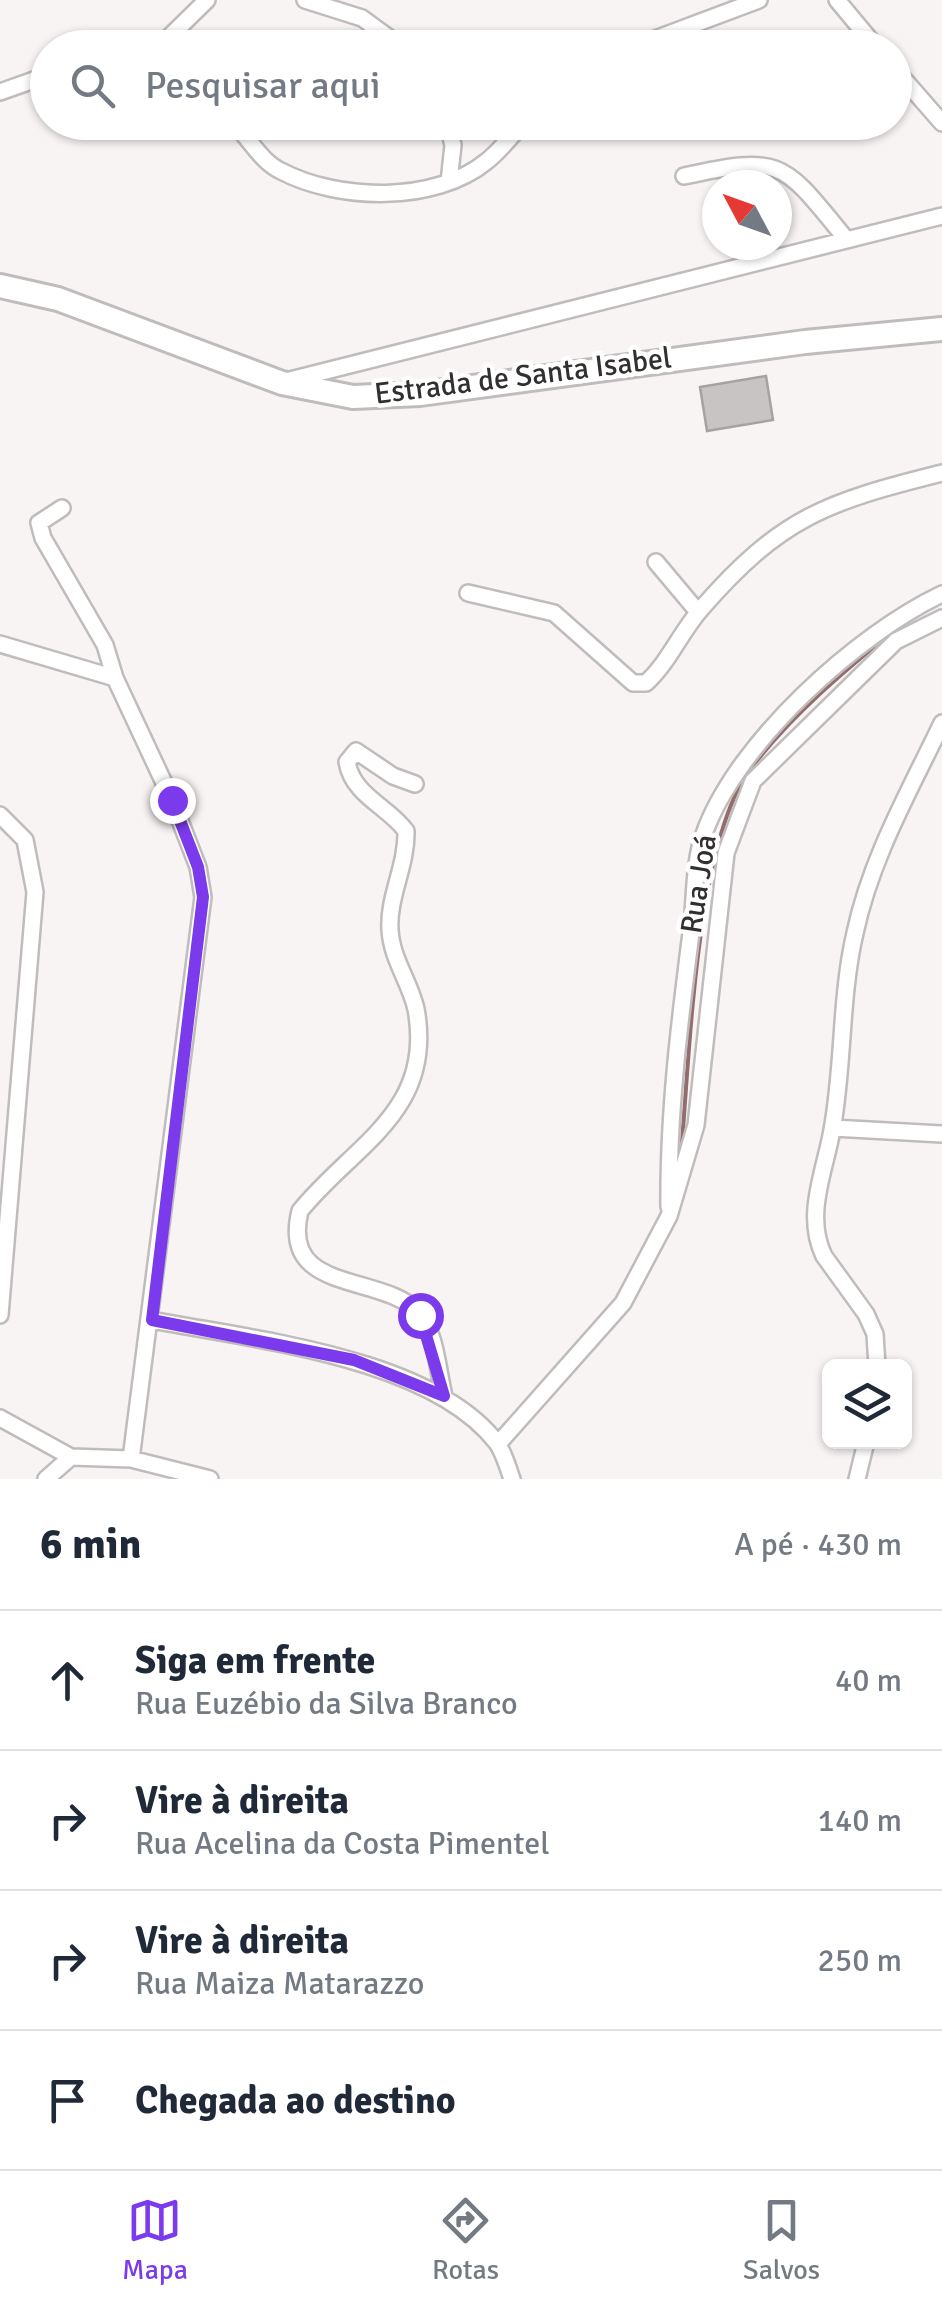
<!DOCTYPE html>
<html lang="pt">
<head>
<meta charset="utf-8">
<style>
	body { margin:0; font-family:Signika,sans-serif; background:#f6f6f7; color:#1f2937 }
	.controls { position:absolute; right:30px; bottom:30px; display:grid; overflow:hidden; border-radius:15px; box-shadow:0 2px 8px #0004 }
	.controls button { width:90px; height:90px; display:grid; place-items:center; padding:0; border:0; border-bottom:2px solid #e0e1e3; background:#fff; color:#1f2937; font:50px sans-serif }
	.compass { position:absolute; left:702px; top:170px; width:90px; height:90px; border-radius:50%; background:#fff; box-shadow:0 2px 8px #0004; rotate:311deg }
	.stop { position:absolute; width:30px; height:30px; margin:-22px; border:8px solid #7c3aed; border-radius:50%; background:#fff }
	.stop.end { background:#7c3aed; border-color:#fff; box-shadow:0 2px 10px #0008 }
	.list { margin:0; padding:0; list-style:none }
	h2 { display:flex; justify-content:space-between; align-items:center; height:130px; margin:0; padding:0 40px; font-size:42px }
	h2 small { font-size:32px; font-weight:400; color:#747a83 }
	.list li { display:grid; grid-template-columns:65px 1fr auto; gap:30px; align-items:center; box-sizing:border-box; height:140px; padding:0 40px; border-top:2px solid #e0e1e3 }
	.list b { display:block; font-size:38px; white-space:nowrap }
	.list p { margin:0; font-size:32px; white-space:nowrap; color:#747a83 }
	.list em { font-size:32px; font-style:normal; color:#747a83 }
	.icon { flex:none; width:55px; height:55px; fill:none; stroke:currentColor; stroke-width:2; stroke-linecap:round; stroke-linejoin:round }
	.map { position:relative; flex:none; width:942px; height:1479px; overflow:hidden }
	.search { position:absolute; background:#fff; box-shadow:0 2px 8px #0004; left:30px; right:30px; top:30px; height:110px; display:flex; align-items:center; gap:25px; box-sizing:border-box; padding:0 35px; border-radius:55px; color:#747a83; font-size:38px }
	.sheet { height:690px; background:#fff }
	nav { display:flex; justify-content:space-around; align-items:center; box-sizing:border-box; height:140px; border-top:2px solid #e0e1e3; background:#fff; font-size:28px; color:#747a83 }
	nav a { display:grid; justify-items:center; gap:5px }
	nav .on { color:#7c3aed }
	.map>svg:first-child { display:block }
	.lines { fill:none; stroke-linecap:round; stroke-linejoin:round }
	.stream { stroke:#926c6f; stroke-width:4 }
	.building { fill:#c8c4c4; stroke:#a6a2a2; stroke-width:2.5 }
	.minor-casing { stroke:#c1bcbc; stroke-width:20 }
	.secondary-casing { stroke:#c1bcbc; stroke-width:28 }
	.minor { stroke:#fff; stroke-width:15 }
	.secondary { stroke:#fff; stroke-width:22 }
	.route { stroke:#7c3aed; stroke-width:12 }
	.labels { text-anchor:middle; dominant-baseline:central; stroke-width:9; stroke-linejoin:round; paint-order:stroke }
	.street-label { font-size:30px; fill:#312f2f; stroke:#fff }
</style>
</head>
<body>
<div class="map">
<svg width="942" height="1479" viewBox="0 0 942 1479">
	<rect width="100%" height="100%" fill="#f9f4f4"/>
	<g class="lines">
		<path class="stream" d="M681,1153C690,1057 695,839 752,767C792,715 844,671 895,630"/>
	</g>
	<path class="building" d="M766,376L773,420L707,431L700,387Z"/>
	<g class="lines">
		<defs>
			<path id="minor" d="M305,0L362,18L403,48
				M837,0L877,48
				M158,48L207,0
				M631,48L759,0
				M894,68L942,123
				M0,92L48,75
				M232,122C249,137 260,161 281,171C338,201 435,204 487,161C501,150 512,135 524,122
				M447,122L453,145L449,182
				M684,176C783,154 783,162 846,239
				M290,380L942,216
				M62,508L39,523L43,538L105,645L115,678L172,800L198,867L203,897L131,1459
				M656,562L698,612
				M468,593L554,613L633,683H646C669,662 680,633 701,609C781,517 826,502 942,473
				M0,644L115,678
				M415,784L393,776L356,751L347,762C353,796 388,806 406,831C407,865 388,897 390,929C391,958 410,982 416,1009C435,1112 353,1145 300,1211C279,1296 384,1272 420,1314C436,1334 438,1372 444,1396
				M0,815L25,840L35,892L0,1315
				M833,1128L942,1134
				M669,1207C668,1113 680,1018 692,925C695,896 694,861 704,834C736,743 857,634 942,594
				M152,1320C254,1340 431,1357 497,1443C504,1453 508,1468 512,1479
				M877,1366L875,1334L866,1314L824,1256C804,1215 825,1171 832,1130C844,1065 840,997 855,933C871,858 909,792 942,723
				M0,1418L71,1457L131,1459L210,1479
				M498,1444L623,1303L669,1216L696,1125L726,853L753,781L896,641L942,618
				M46,1479L71,1457
				M857,1479L866,1442"/>
			<path id="secondary" d="M0,286L58,299L282,383L353,397L420,394L805,342L942,329"/>
		</defs>
		<use href="#minor" class="minor-casing"/>
		<use href="#secondary" class="secondary-casing"/>
		<use href="#minor" class="minor"/>
		<use href="#secondary" class="secondary"/>
	</g>
	<g class="lines">
		<path class="route" d="M172,800L198,867L203,897L152,1320L354,1360L444,1396L420,1315"/>
	</g>
	<g class="labels">
		<g class="street-label">
			<text transform="translate(523 376) rotate(-7)">Estrada de Santa Isabel</text>
			<text transform="translate(699 884) rotate(-81)">Rua Joá</text>
		</g>
	</g>
</svg>
<div class="controls">
<button><svg class="icon" aria-label="layers" viewBox="0 0 24 24"><path d="M12 4l9 5-9 5-9-5zM3 14l9 5 9-5"/></svg></button>
</div>
<svg class="compass" viewBox="-18 -18 36 36"><path d="M0-13l5 13h-10z" fill="#e53935"/><path d="M0 13l5-13h-10z" fill="#747a83"/></svg>
<div class="stop" style="left:420px;top:1315px"></div>
<div class="stop end" style="left:172px;top:800px"></div>
<div class="search"><svg class="icon" aria-label="search" viewBox="0 0 24 24"><circle cx="10" cy="10" r="6"/><path d="M15 15l6 6"/></svg>Pesquisar aqui</div>
</div>
<section class="sheet">
<h2>6 min<small>A pé · 430 m</small></h2>
<ul class="list">
<li><svg class="icon" aria-label="ahead" viewBox="0 0 24 24"><path d="M12 20V5M6 11l6-6 6 6"/></svg><div><b>Siga em frente</b><p>Rua Euzébio da Silva Branco</p></div><em>40 m</em></li>
<li><svg class="icon" aria-label="right" viewBox="0 0 24 24"><path d="M7 20v-9h11M14 6l5 5-5 5"/></svg><div><b>Vire à direita</b><p>Rua Acelina da Costa Pimentel</p></div><em>140 m</em></li>
<li><svg class="icon" aria-label="right" viewBox="0 0 24 24"><path d="M7 20v-9h11M14 6l5 5-5 5"/></svg><div><b>Vire à direita</b><p>Rua Maiza Matarazzo</p></div><em>250 m</em></li>
<li><svg class="icon" aria-label="arrive" viewBox="0 0 24 24"><path d="M6 21V4h12l-3 4 3 4H6"/></svg><div><b>Chegada ao destino</b></div></li>
</ul>
</section>
<nav>
<a class="on"><svg class="icon" aria-label="map" viewBox="0 0 24 24"><path d="M3 6l6-2 6 2 6-2v14l-6 2-6-2-6 2zM9 4v14M15 6v14"/></svg>Mapa</a>
<a><svg class="icon" aria-label="directions" viewBox="0 0 24 24"><path d="M12 3l9 9-9 9-9-9zM9 14v-3h6M13 9l2 2-2 2"/></svg>Rotas</a>
<a><svg class="icon" aria-label="saved" viewBox="0 0 24 24"><path d="M7 4h10v16l-5-4-5 4z"/></svg>Salvos</a>
</nav>
</body>
</html>
